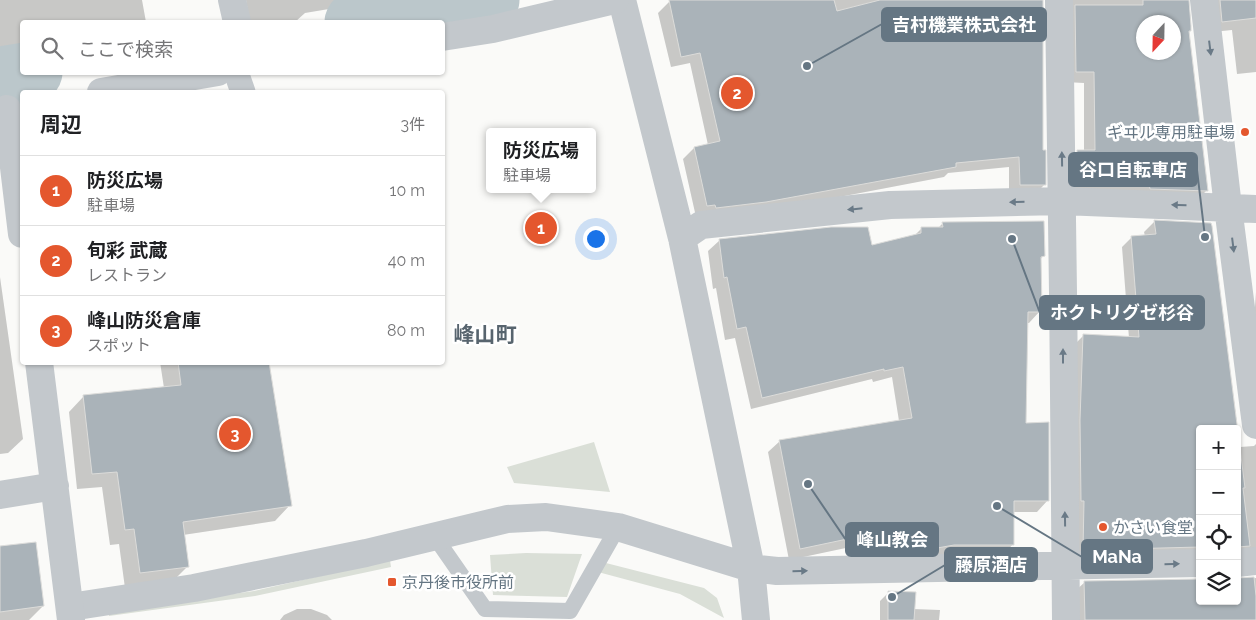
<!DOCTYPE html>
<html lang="ja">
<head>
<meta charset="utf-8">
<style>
	body { margin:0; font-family:Raleway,"Noto Sans JP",sans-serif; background:#f6f6f6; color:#202124 }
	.controls { position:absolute; right:15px; bottom:15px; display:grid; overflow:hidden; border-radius:5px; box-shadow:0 1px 4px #0004 }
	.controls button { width:45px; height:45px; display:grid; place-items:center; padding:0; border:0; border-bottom:1px solid #e0e0e0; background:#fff; color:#202124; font:25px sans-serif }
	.compass { position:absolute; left:1136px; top:15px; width:45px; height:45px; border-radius:50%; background:#fff; box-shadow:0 1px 4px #0004; rotate:202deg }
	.you { position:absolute; left:595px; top:238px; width:18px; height:18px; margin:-12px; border:4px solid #fff; border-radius:50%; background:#1a73e8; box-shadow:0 0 0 8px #1a73e833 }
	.badge { display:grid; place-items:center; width:32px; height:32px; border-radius:50%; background:#e4572e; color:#fff; font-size:16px; font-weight:700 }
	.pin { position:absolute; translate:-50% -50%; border:2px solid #fff; box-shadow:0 1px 5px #0006 }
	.popup { position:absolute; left:486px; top:128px; width:110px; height:65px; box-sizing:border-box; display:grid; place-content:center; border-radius:5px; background:#fff; filter:drop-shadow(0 1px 4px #0005); font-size:16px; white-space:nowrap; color:#757577 }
	.popup b { font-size:19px; color:#202124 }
	.popup::after { content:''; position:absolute; left:50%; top:100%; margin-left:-10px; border:10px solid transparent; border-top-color:#fff }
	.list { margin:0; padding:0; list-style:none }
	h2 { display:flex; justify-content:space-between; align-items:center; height:65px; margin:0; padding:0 20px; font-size:21px }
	h2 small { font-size:16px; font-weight:400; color:#757577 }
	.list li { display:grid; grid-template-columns:32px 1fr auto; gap:15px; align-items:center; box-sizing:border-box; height:70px; padding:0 20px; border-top:1px solid #e0e0e0 }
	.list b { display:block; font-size:19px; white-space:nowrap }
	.list p { margin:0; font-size:16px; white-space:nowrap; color:#757577 }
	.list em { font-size:16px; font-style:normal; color:#757577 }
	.icon { flex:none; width:28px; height:28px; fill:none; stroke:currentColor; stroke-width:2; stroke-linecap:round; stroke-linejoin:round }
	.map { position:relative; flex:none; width:1256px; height:620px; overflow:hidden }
	.search { position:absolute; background:#fff; box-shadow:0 1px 4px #0004; left:20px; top:20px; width:425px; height:55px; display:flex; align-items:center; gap:12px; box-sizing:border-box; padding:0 18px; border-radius:5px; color:#757577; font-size:19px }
	.panel { position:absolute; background:#fff; box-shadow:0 1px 4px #0004; left:20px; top:90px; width:425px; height:275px; border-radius:5px }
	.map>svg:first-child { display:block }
	.green { fill:#dadfd7 }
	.shadow { fill:#0003; fill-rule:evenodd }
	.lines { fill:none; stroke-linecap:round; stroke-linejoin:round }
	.river { stroke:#bbc7cb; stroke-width:61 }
	.building { fill:#aab3b9; stroke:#dcdcda; fill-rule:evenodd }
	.service { stroke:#c3c8cc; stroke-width:16 }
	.pedestrian { stroke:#c3c8cc; stroke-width:25 }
	.minor { stroke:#c3c8cc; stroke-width:28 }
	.tertiary { stroke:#c3c8cc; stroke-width:28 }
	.oneway { fill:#6a7a87 }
	.poi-dot { fill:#e4572e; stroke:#fff; stroke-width:2 }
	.labels { text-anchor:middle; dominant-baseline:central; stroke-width:5; stroke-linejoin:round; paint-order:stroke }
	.poi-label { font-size:16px; fill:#657683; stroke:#fff; text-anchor:start }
	.district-label { font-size:21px; font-weight:bold; fill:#57646e; stroke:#fff }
	.leader { fill:none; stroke:#657683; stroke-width:2 }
	.callout-dot { fill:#657683; stroke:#fff; stroke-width:2 }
	.callout { fill:#657683; stroke:#657683; stroke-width:2 }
	.callout-label { font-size:18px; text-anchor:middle; font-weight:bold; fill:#fff }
</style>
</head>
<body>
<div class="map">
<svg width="1256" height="620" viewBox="0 0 1256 620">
	<rect width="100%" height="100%" fill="#fafaf8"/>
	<path class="green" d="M594,442L610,492L514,483L507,467Z
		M526,553L582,554L567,597L493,595L490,555Z
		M390,560L391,567L255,596L109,616V611L254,591Z
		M602,562L704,588L717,598L724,618L680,594L598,572Z"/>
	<path class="shadow" d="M0,0H142L146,22H22V67L0,71Z
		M246,0H348L341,7L305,13L295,22H250Z
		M676,0H1042V152L1045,184L1034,195H1009V167L948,173L944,177L755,213L696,217L683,159L694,148L708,145L690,63L671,67L658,13L669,2Z
		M1058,0H1188L1190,31L1188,33L1206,191L1195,202L1067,195V162L1078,151H1084V83L1065,82ZM1144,22H1174V52H1144Z
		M1204,0H1256V72L1237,74L1232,30L1212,32Z
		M1154,222L1211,224L1240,447L1254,446L1256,444V560L1237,556V429H1200V561L1074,559V345L1084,335L1129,338L1122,247L1132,237L1145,236L1144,232Z
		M943,223L1043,256L1040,260V311L1029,323H1027L1025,425L1048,500L1037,512H1013V544L1002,556L904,563L900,545L860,552V545L789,560L768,452L780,441L899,421L892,377L873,382L872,379L751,409L735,338L725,340L716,288L713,289L708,251L720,240L871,246L914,236L922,228H938Z
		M0,277L23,439L8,453L0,454Z
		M1256,292V367H1251Z
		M160,362H268L290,505L275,521L183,535L188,566L172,582L125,588L119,544L110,545L102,487L77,489L69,412L84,396L164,388Z
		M0,547L43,606L29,620H0Z
		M1256,578V620H1075L1074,592L1085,582L1200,601H1237L1239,580Z
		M889,592L913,609L940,610L939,620H880V601Z
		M297,609H311L327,615L332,620H280L284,615Z"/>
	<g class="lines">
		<path class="river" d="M355,22L489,0
			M0,77L32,72"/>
	</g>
	<path class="building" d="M669,0H834L837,11L880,0H1043V150H1046V185H1020L1019,157L956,163V167L766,202L716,208L715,205L707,206L694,147L720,141L700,53L681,57Z
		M1143,0H1189L1191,26V31H1189L1208,191L1150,189L1149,184H1077V150H1095L1094,72H1076L1075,5H1143ZM1144,22H1174V52H1144Z
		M1220,0H1256V18L1222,22Z
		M1154,220L1211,223L1212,226L1245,488H1243L1250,546L1237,547V429H1200V547L1083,550L1084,501H1081L1080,420L1083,334L1139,337L1131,236L1156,234Z
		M1044,221L1045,256L1041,257L1042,312H1028L1026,423L1049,422V501H1014V545H954L915,552L912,534L871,541V534L800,549L779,440L912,418L903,367L884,371V369L762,398L746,327L737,329L727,277L724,278L719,239L831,227H868L872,245L921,233V227H943L942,222Z
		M178,362H269L292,506L183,522L189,567L140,573L134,529L125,530L117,472L92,474L83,395L181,385Z
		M36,542L44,606L0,612V546Z
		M1254,577L1256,596V620H1085L1084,581L1200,579V601H1237V578Z
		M888,591L916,592L914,620H888Z"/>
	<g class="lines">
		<path class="service" d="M435,537L485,609L570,611L618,527"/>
		<path class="pedestrian" d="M236,72L243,92"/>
		<path class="minor" d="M232,0L237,22
			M622,0L682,238L751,568L756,620
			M1059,0C1063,207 1064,413 1066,620
			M1204,0L1228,207L1256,425
			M682,238L701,225L890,205L1063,201L1256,209
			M1237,563L1256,561
			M70,607L194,588L366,553L507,519L546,517L618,527L751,568L777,571L1200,563"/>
		<path class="tertiary" d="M442,37L493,29L615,0
			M101,92L218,72
			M7,109L22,234
			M39,362L71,620
			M0,495L55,486"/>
	</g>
	<defs><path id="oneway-solid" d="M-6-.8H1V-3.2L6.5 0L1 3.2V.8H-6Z" transform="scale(1.25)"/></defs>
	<g class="oneway">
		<use href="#oneway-solid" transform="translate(1210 48) rotate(83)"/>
		<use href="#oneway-solid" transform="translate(1062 159) rotate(-91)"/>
		<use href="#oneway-solid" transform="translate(1017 202) rotate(179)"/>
		<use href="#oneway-solid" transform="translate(1179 205) rotate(-178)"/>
		<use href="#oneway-solid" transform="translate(855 209) rotate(174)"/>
		<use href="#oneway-solid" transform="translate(1233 245) rotate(83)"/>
		<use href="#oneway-solid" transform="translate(1063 356) rotate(-90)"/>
		<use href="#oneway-solid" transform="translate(1065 519) rotate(-91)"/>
		<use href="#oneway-solid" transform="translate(1172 564) rotate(-1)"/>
		<use href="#oneway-solid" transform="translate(800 571) rotate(-1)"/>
	</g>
	<g class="poi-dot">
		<circle cx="1245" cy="132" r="5"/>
		<circle cx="1103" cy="527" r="5"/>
		<rect x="387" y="577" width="10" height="10" rx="2.5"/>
	</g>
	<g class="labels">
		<g class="poi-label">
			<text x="1235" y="132" text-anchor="end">ギヰル専用駐車場</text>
			<text x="1113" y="527">かさい食堂</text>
			<text x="402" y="582">京丹後市役所前</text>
		</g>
		<g class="district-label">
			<text x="485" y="334">峰山町</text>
		</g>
	</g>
	<path class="leader" d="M807 66L882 24M1205 237L1197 170M1012 239L1040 313M808 484L846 540M997 506L1082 557M892 597L945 565"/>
	<g class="callout-dot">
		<circle cx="807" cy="66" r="5"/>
		<circle cx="1205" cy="237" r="5"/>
		<circle cx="1012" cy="239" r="5"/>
		<circle cx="808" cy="484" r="5"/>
		<circle cx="997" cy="506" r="5"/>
		<circle cx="892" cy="597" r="5"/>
	</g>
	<g class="callout">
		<rect x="882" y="8" width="164" height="33" rx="5"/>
		<rect x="1069" y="153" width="128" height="33" rx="5"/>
		<rect x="1040" y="296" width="164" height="33" rx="5"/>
		<rect x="846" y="523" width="92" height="33" rx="5"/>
		<rect x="1082" y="540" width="70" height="33" rx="5"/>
		<rect x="945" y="548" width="92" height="33" rx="5"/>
	</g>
	<g class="callout-label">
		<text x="964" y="31">吉村機業株式会社</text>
		<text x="1133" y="176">谷口自転車店</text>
		<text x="1122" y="319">ホクトリグゼ杉谷</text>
		<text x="892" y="546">峰山教会</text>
		<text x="1117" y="563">MaNa</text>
		<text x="991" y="571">藤原酒店</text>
	</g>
</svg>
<div class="controls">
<button>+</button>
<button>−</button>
<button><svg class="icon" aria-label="locate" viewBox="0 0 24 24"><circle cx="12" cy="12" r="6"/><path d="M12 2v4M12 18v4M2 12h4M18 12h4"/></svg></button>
<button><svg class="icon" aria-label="layers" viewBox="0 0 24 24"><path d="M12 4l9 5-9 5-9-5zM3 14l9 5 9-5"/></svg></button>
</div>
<svg class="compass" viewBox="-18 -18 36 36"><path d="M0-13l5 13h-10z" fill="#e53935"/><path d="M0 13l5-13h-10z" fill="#757577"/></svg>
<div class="you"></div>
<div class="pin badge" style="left:541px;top:228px">1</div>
<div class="popup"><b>防災広場</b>駐車場</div>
<div class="pin badge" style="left:737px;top:93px">2</div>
<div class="pin badge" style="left:235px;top:434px">3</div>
<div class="search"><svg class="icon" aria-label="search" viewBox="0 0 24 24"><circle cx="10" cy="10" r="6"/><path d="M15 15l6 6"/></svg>ここで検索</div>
<section class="panel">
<h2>周辺<small>3件</small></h2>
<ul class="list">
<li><span class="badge">1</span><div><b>防災広場</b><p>駐車場</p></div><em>10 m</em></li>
<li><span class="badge">2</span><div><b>旬彩 武蔵</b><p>レストラン</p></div><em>40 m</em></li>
<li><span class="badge">3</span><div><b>峰山防災倉庫</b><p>スポット</p></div><em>80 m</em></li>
</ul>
</section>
</div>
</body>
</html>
